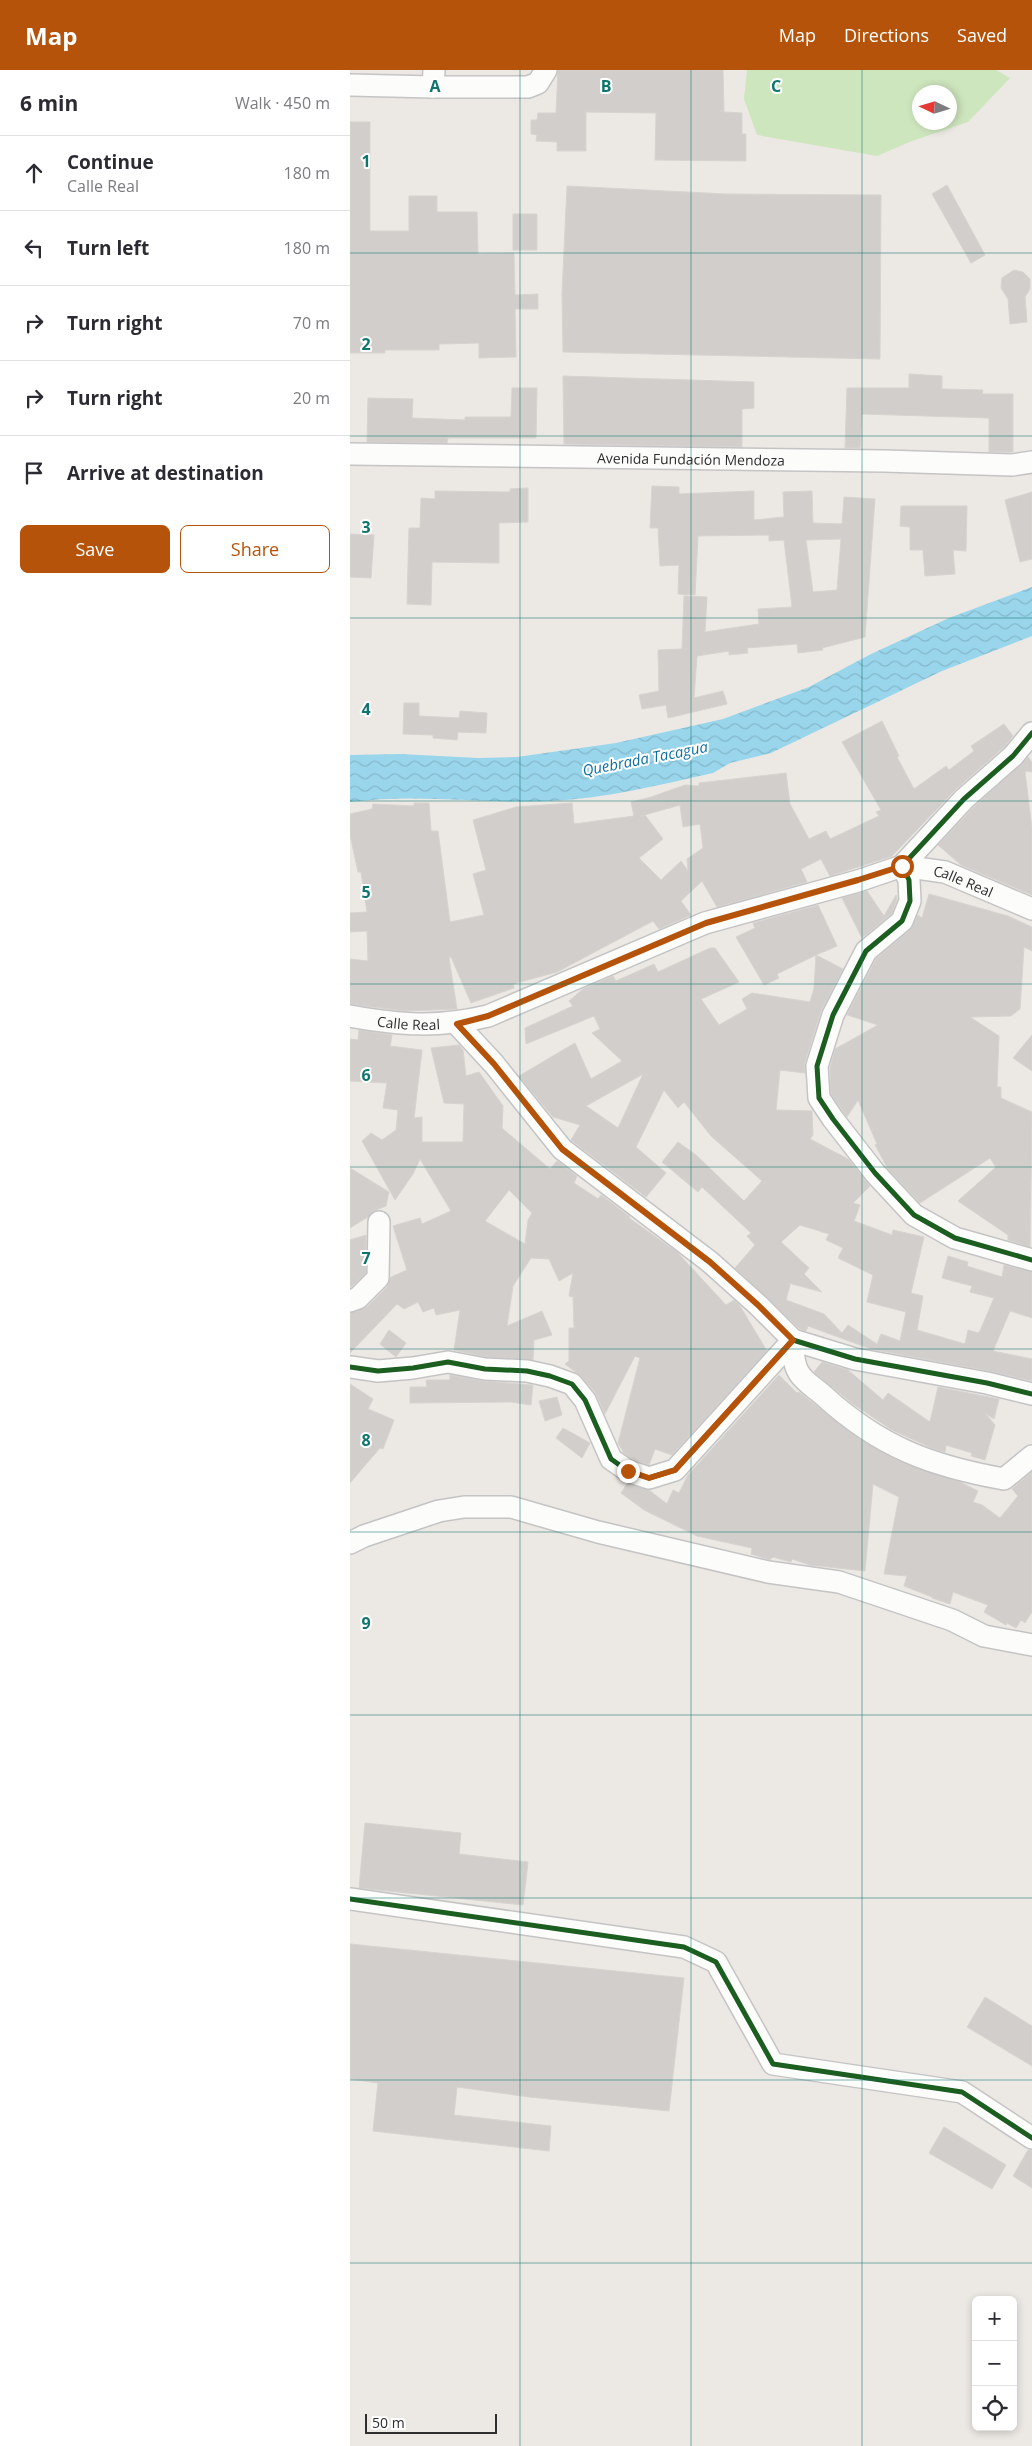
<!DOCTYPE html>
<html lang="en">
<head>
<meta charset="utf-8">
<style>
	body { margin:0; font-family:"Open Sans",sans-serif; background:#f7f7f7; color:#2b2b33 }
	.controls { position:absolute; right:15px; bottom:15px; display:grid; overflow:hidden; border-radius:8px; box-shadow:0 2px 8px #0003 }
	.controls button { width:45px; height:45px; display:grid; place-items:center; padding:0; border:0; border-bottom:1px solid #e1e1e2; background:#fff; color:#2b2b33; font:25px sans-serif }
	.compass { position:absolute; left:562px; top:15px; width:45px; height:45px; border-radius:50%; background:#fff; box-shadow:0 2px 8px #0003; rotate:274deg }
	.scale { position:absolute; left:15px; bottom:12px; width:132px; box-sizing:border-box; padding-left:5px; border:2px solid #2e2e2e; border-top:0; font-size:14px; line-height:18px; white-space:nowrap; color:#2e2e2e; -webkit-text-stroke:4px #fff; paint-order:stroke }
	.stop { position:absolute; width:15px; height:15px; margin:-11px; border:4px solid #b45309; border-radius:50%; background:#fff }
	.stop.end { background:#b45309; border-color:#fff; box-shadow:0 1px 5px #0008 }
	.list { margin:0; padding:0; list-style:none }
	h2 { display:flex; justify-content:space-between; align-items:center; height:65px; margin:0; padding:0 20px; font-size:21px }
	h2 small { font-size:16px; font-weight:400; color:#7c7c81 }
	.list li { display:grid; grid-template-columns:32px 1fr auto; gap:15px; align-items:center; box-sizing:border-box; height:75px; padding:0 20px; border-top:1px solid #e1e1e2 }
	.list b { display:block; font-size:19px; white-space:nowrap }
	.list p { margin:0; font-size:16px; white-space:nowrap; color:#7c7c81 }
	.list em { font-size:16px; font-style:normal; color:#7c7c81 }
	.actions { display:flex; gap:10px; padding:15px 20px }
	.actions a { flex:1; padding:11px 0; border:1px solid #b45309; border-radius:8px; text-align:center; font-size:18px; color:#b45309 }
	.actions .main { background:#b45309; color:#fff }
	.icon { flex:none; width:28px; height:28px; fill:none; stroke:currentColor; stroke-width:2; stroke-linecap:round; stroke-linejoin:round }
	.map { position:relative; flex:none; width:682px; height:2376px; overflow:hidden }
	header { display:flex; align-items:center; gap:30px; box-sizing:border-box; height:70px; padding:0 25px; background:#b45309; color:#fff }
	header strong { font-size:24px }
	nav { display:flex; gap:28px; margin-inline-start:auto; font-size:18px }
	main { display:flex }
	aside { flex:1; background:#fff }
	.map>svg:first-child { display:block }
	.grass { fill:#cee6be; fill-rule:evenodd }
	.water { fill:url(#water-waves) }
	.building { fill:#d1cecb; stroke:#d7d4d0; fill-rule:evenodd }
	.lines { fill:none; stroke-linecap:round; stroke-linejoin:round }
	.minor-casing { stroke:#c5c4c5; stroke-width:24 }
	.minor { stroke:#fcfcfb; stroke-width:21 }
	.cycleway-casing { stroke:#fff; stroke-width:8 }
	.cycleway { stroke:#1b5e20; stroke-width:5 }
	.route { stroke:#b45309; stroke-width:6 }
	.grid { fill:none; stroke:#0f766e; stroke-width:1; stroke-opacity:0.55 }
	.labels { text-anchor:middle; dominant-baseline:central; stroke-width:4; stroke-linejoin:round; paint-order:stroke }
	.street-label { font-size:14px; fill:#2e2e2e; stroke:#fff }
	.water-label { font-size:15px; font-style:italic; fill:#0d6fa3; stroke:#fff }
	.grid-label { font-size:16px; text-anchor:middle; font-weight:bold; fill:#0f766e; stroke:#fff; stroke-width:4; stroke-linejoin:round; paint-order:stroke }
</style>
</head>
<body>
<header>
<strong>Map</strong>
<nav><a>Map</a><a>Directions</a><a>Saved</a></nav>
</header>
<main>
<aside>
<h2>6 min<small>Walk · 450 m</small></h2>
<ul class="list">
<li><svg class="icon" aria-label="ahead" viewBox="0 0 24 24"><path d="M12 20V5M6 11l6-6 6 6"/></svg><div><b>Continue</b><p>Calle Real</p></div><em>180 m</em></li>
<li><svg class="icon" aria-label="left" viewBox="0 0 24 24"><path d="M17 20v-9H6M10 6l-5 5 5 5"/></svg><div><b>Turn left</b></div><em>180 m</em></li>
<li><svg class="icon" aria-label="right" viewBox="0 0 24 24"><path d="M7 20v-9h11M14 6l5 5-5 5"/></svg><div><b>Turn right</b></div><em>70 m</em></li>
<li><svg class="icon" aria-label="right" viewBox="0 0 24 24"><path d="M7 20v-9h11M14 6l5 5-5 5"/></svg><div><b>Turn right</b></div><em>20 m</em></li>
<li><svg class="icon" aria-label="arrive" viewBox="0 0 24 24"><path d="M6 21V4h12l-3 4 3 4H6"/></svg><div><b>Arrive at destination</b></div></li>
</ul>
<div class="actions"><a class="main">Save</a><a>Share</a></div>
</aside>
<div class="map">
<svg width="682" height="2376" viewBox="0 0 682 2376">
	<defs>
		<pattern id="water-waves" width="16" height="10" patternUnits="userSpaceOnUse" patternTransform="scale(1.25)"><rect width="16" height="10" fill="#99d6ec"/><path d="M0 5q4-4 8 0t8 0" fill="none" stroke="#84b8cb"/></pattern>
	</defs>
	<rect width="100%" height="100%" fill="#ece8e4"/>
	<path class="grass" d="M397,0H646L660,8L618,52L562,71L527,86L407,65L394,29ZM570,22H600V52H570Z"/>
	<path class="water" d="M682,517V566L592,601L421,683L380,693L363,703C309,715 254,729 198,731C130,734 68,723 0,732V685L50,684L128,688L167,687L266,673L373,649L459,617L521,584L599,548Z"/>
	<path class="building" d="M208,0H373L374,42L392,43V64H396V91L305,90L306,43L236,42V81H207V72L186,71L187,65L181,64V50H187L188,43H206Z
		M0,52H20V161H59V126H87V142H127L128,184L164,183L165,225L188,224V239H165L166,287L129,288V273L89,274V280H35V283H0Z
		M597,115L635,185L621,193L582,124Z
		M217,116L376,124L531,125L530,289L213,282L212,224Z
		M163,144H187V180H163Z
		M664,200L673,202L680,209V219L675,227L677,252L660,254L658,229L651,218L652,208Z
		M559,304L592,306V319L633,320L632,324H663V382H639V348L512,344L510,378H495L497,318H559Z
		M213,306L404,312V338L392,339V377L214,374Z
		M162,318H187L186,368H98L97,373L17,372L18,328L63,329L62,348L115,350V347H161Z
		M302,416L329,417V424L404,421V450L434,447L433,422L462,421L463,453L492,454L494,427L525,429L515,567L472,578L473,580L448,583L447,574L397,578L398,583L379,585V581L347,586L344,628L373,621L377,634L318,648L316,635L292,639L289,625L309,621L308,580L332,579L334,526L357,527L355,562L409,554L408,539L442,537L434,470L419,471V465L348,466L345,525L328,524L329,495L310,496L308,458H300ZM491,469L487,520L463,522L456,470Z
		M178,418V452L149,453V493L82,492L81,535L57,534L59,458H70L71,428L85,429V421L160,422V419Z
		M682,422V489L670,492L655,430Z
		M551,436H617L616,481L603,480L605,504L575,506L573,480H560V457L550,456Z
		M0,464L24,465L21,508L0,507Z
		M54,633H69V646L109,648L110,641L137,643L136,663L108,662L107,670L83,668V665L53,664Z
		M532,651L549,686L547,687L564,719L596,696L599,700L624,681L621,676L654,654L663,666L654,677L605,720L542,786L480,806L471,789L451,799L457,812L367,837L352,811L331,831L341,845L309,859L303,851L207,902L163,914L164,918L121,933L101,887L99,888L107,939L54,941L0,934V889L18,891L17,861L0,862V843L17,842L11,802H8L0,765V744L22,739L23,734L64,736V733H79L81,761H88L100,852L134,845L123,804L136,800L123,750L166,737L222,733L224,754L284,746L281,732L301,727L335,715L349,716V713L436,703L440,734L459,769L476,761L480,769L529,746L526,742L531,740L492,672ZM330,735L333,757L350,754L353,778L337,789L338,801L331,791L311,810L289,788L313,769L295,745L291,746Z
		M678,687L682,692V702L675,701L682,759V825L611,795L588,775L623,738Z
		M517,821L534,846L546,825L547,829L542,843L512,868L492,828Z
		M579,824L658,846L682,857V881L674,877L670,939L661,946L620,947L649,966L647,1017H651V1028L682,1042L680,1177L658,1170V1165L608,1131L646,1097L640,1088L570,1133L538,1099L525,1075L527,1074L508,1030L497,1047L481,1024L480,998L485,979L528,955L497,945L526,889L560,860L568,845L572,848Z
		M468,835L487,876L466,885L493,899L471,941L455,992V1003L430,1000L426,1040L462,1041L463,1065L460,1069L498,1089L520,1116L503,1133L510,1135L504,1151L542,1165L543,1160L574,1167L561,1223L573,1226L567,1260L615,1274L618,1260L629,1263L644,1228L620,1222L622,1216L592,1208L598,1186L618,1192L617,1196L652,1207L654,1195L682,1202V1248L660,1241L643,1281L682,1289V1311L639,1301L521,1279L458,1256L456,1261L450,1259L385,1198L405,1175L397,1166L401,1163L352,1117L348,1122L312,1092L328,1072L346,1085L394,1131L412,1111L361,1066L334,1032L328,1038L314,1020L286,1077L316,1103L296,1127L221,1070L230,1055L203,1047L169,1006L225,973L241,1009L272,991L242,963L250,959L244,946L176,974L175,958L223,936L219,931L233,919L263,906L266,911L304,894L308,902L360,878H365L389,912L351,929L369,955L397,939L392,929L402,923L460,932L464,918L466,885L427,904L429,908L414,915L386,867L405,858L403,853ZM293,1004L268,1058L236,1036ZM450,1155L479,1164L476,1170L493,1178L488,1188L523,1205L517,1232L556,1242L550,1271L531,1264L527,1274L498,1255L492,1263L474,1244L436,1230L440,1215L438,1213L472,1222L454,1204L459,1198L431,1172Z
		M9,960L42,965L40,976L72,980L64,1048L72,1047V1072H113L114,1034L94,1033L81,978L109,975L113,980L116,1006L129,1002L153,1036L152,1058L200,1099L207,1091L227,1106L224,1113L248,1129L251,1125L280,1147L279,1148L327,1182L376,1235L384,1230L390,1236L417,1281L322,1385L305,1379L299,1395L284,1390L274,1383L268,1373L290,1288L285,1286L255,1344L245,1322L231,1306L215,1294L219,1291V1258H224L223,1227L219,1226L223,1203L209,1211L199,1189L181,1188L163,1216L157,1256L192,1241L202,1265L184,1270L183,1290L136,1287L104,1280L110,1240L86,1245L84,1238L73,1242L68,1232L54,1239L47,1234L0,1283V1243L17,1237L37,1217L41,1207L57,1200L43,1156L70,1148L72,1154L101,1141L70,1089L63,1104L45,1130L12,1071L21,1063L32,1070L46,1060L48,1040L33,1038L37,1013L0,1011V969L8,970ZM159,1120L182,1143L178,1150L175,1174L135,1151Z
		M682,965V1001L663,988Z
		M0,1098L39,1122L36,1136L23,1141L18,1147L0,1158Z
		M16,1165V1203L0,1218V1170Z
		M39,1260L56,1273L46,1287L30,1274Z
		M472,1292L498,1300L533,1330L538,1323L580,1352L588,1317L649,1329L644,1349L635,1343L645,1355L635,1390L621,1386L622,1383L596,1375L595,1382L584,1379L542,1360L503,1334L464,1302Z
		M100,1305L133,1311L182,1315L183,1316L181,1335L161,1332L60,1333V1317H77L76,1310H100Z
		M429,1305L447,1323L449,1322L509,1369L553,1393L610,1412L628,1421L623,1432L632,1435L650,1448L668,1426L662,1419L682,1402V1542L675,1553L671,1550L666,1558L657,1553L656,1555L634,1542L638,1535L603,1522L600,1534L582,1528V1527L554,1516L557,1506L534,1504L549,1427L523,1414L515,1501L460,1495L442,1489L441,1492L423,1487L420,1490L401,1484L402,1478L347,1466L294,1440L271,1423L277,1414L299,1420L317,1434L323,1420L329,1423L338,1405Z
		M0,1314L23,1329L18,1339L44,1350L33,1379L30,1378L0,1413Z
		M207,1327L212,1345L195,1351L189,1331Z
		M213,1358L240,1373L232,1388L206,1368Z
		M15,1753L111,1763L109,1784L178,1792L173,1835L9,1818Z
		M0,1874L334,1908L319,2041L179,2027L107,2017L104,2045L201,2056L199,2081L23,2061L28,2013L0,2009Z
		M635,1927L682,1956V1996L617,1957Z
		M594,2057L656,2095L642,2119L579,2083Z
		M678,2080H682V2118L663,2106Z"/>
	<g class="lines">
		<defs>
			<g id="minor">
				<path d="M0,15L83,17L84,0"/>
				<path d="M83,17H178L188,13L196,0"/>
				<path id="s1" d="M0,384L534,391L662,395L682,392"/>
				<path d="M682,663L663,686L614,729L552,796L559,810L560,831L552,851L516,881L483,945L467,996L469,1028L483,1049L525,1103L564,1145L605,1168L682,1190"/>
				<path id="s2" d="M0,946C51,955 87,958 138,946L355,853L508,811L552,796L595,802L682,839"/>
				<path d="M107,954L144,994L212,1079L360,1192L408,1235L443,1270C443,1281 443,1294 449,1303C454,1312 467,1319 474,1326C530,1377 581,1396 654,1409L682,1386"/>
				<path d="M0,1231L8,1228L28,1208L29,1152"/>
				<path d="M0,1297L28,1301L63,1298L98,1292L135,1299L177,1301L200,1306L222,1314L235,1330L261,1389L278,1401L299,1408L325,1400L443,1270L505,1289L637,1313L682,1324"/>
				<path d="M0,1473L14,1466L89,1441L114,1437H161L248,1462L418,1502L489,1512L602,1550L634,1566L682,1575"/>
				<path d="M0,1829L334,1877L366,1892L423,1994L612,2022L682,2068"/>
			</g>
		</defs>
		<use href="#minor" class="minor-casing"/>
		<use href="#minor" class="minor"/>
		<defs>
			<path id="cycleway" d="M682,663L663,686L614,729L552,796L559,810L560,831L552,851L516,881L483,945L467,996L469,1028L483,1049L525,1103L564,1145L605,1168L682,1190
				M0,1297L28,1301L63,1298L98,1292L135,1299L177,1301L200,1306L222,1314L235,1330L261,1389L278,1401L299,1408L325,1400L443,1270L505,1289L637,1313L682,1324
				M0,1829L334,1877L366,1892L423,1994L612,2022L682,2068"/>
		</defs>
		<use href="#cycleway" class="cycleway-casing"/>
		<use href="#cycleway" class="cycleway"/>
	</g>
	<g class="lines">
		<path class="route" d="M278,1401L299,1408L325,1400L443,1270L408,1235L360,1192L212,1079L144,994L107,954L138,946L356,853L508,810L552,796"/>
	</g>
	<path class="grid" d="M170,0V2376M341,0V2376M512,0V2376M0,183H682M0,366H682M0,548H682M0,731H682M0,914H682M0,1097H682M0,1279H682M0,1462H682M0,1645H682M0,1828H682M0,2010H682M0,2193H682"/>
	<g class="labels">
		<g class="street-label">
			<text stroke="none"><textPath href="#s1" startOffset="341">Avenida Fundación Mendoza</textPath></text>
			<text stroke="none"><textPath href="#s2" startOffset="644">Calle Real</textPath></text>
			<text stroke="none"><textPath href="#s2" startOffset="59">Calle Real</textPath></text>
		</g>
		<g class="water-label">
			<text transform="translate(295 688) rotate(-11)">Quebrada Tacagua</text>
		</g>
	</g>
	<g class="grid-label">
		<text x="85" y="22">A</text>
		<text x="256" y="22">B</text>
		<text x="426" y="22">C</text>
		<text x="16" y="97">1</text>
		<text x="16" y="280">2</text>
		<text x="16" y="463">3</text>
		<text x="16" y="645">4</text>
		<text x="16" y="828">5</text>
		<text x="16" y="1011">6</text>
		<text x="16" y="1194">7</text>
		<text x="16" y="1376">8</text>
		<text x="16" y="1559">9</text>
	</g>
</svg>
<div class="controls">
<button>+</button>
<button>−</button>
<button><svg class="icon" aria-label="locate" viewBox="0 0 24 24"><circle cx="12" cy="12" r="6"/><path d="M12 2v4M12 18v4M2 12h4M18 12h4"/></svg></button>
</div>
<svg class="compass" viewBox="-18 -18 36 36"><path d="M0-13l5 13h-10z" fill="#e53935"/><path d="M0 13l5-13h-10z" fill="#7c7c81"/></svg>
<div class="scale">50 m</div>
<div class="stop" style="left:552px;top:796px"></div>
<div class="stop end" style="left:278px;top:1401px"></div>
</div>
</main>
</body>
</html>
